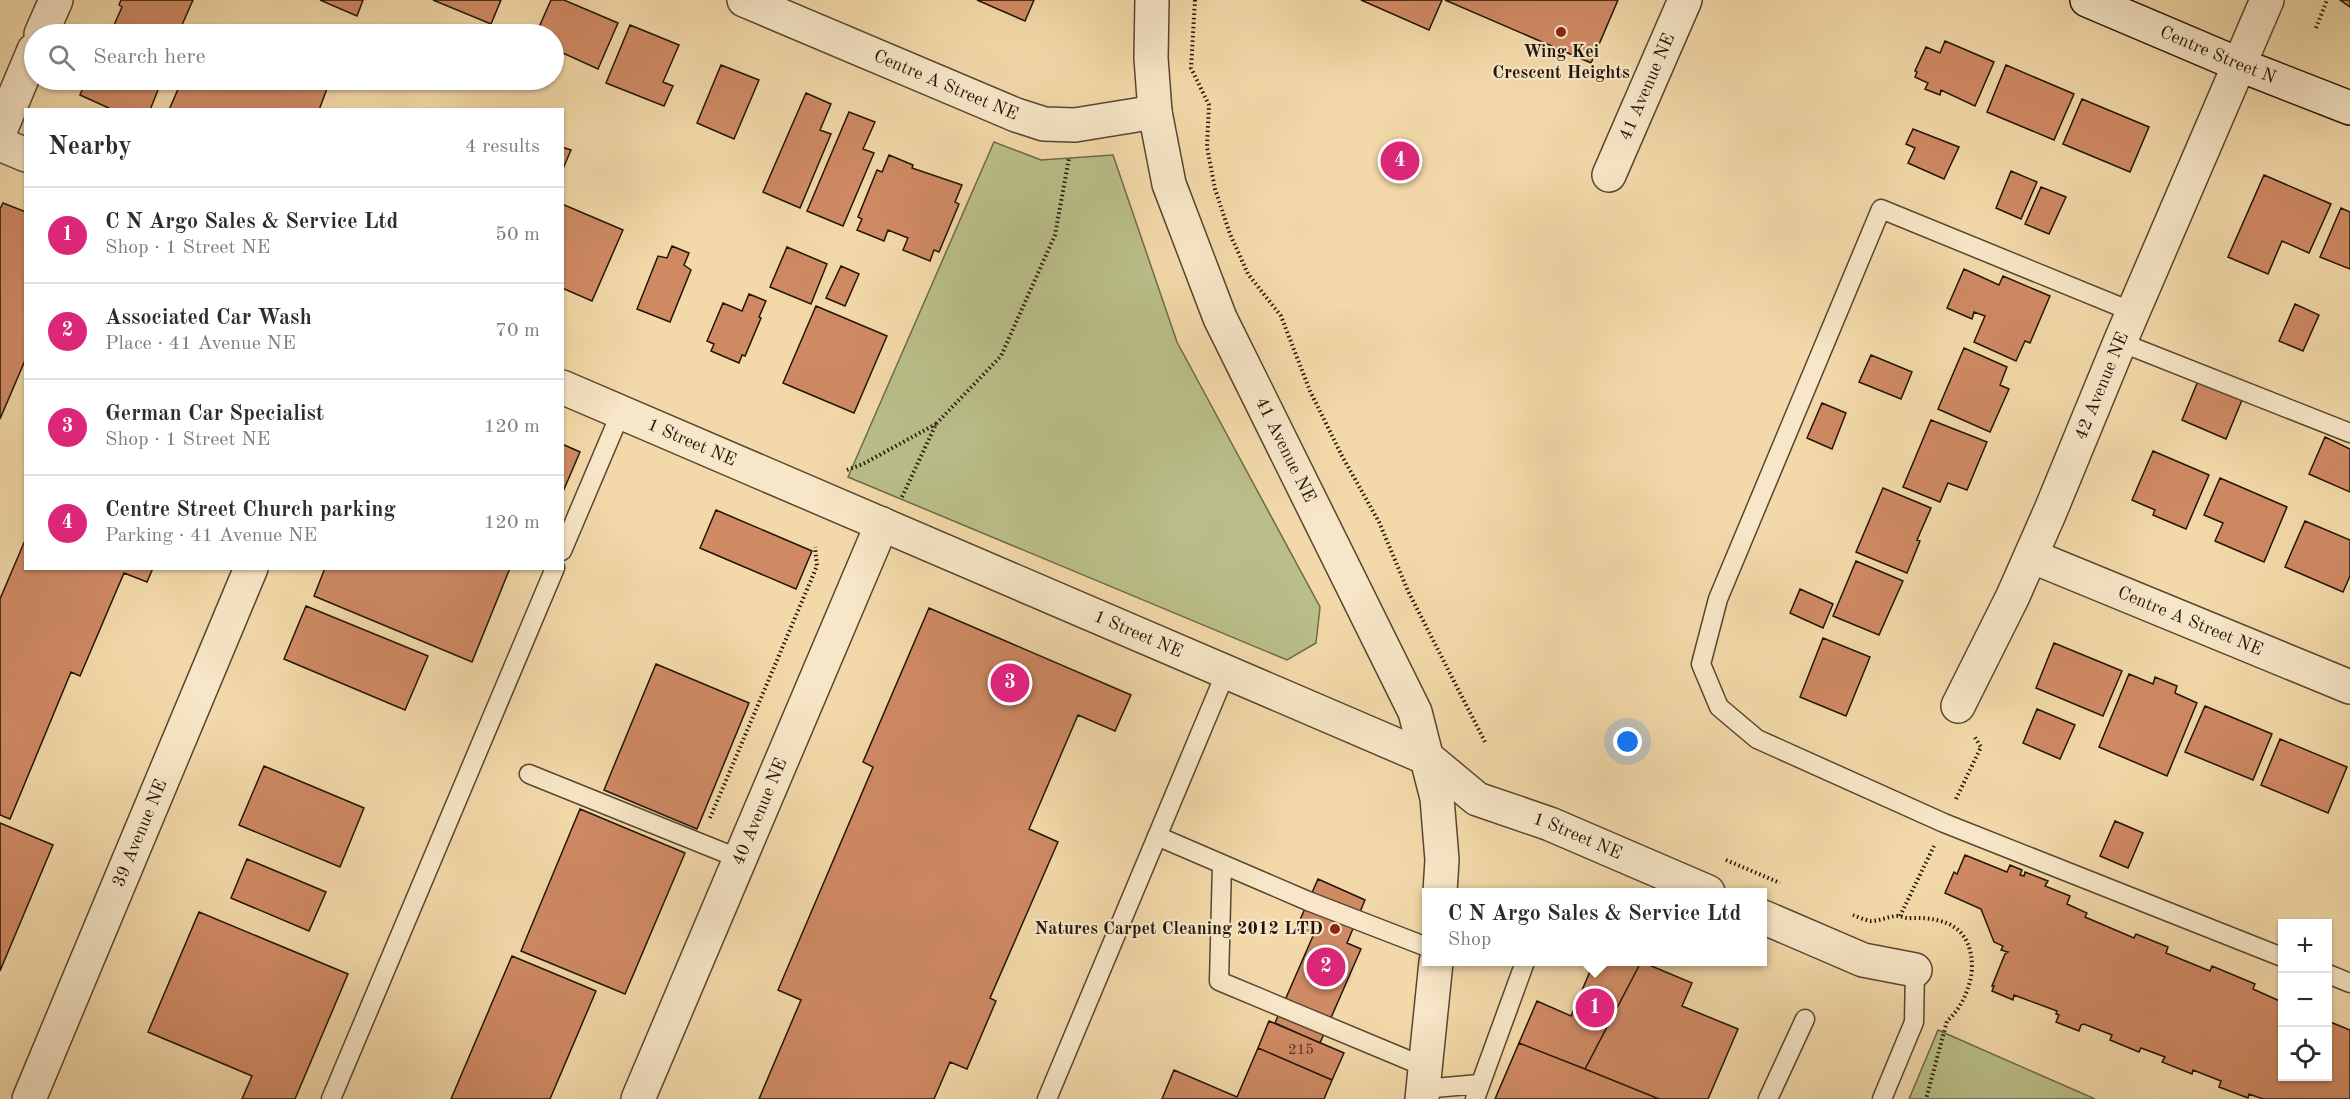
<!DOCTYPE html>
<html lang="en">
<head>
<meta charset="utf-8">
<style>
	body { margin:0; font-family:"Old Standard TT",serif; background:#f7f7f7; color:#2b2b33 }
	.controls { position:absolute; right:18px; bottom:18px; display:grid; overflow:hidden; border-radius:0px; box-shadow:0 2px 4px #0004 }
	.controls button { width:54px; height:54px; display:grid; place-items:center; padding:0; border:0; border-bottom:2px solid #e1e1e2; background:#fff; color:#2b2b33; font:30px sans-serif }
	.you { position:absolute; left:1628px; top:742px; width:21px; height:21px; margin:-15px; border:4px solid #fff; border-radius:50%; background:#1a73e8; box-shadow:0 0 0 9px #1a73e833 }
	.badge { display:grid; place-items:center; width:39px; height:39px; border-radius:50%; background:#db2777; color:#fff; font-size:20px; font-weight:700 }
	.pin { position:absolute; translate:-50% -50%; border:3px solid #fff; box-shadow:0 2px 6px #0006 }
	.popup { position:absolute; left:1422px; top:888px; width:345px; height:78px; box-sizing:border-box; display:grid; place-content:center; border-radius:0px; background:#fff; filter:drop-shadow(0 2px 4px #0005); font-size:20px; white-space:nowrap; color:#7c7c81 }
	.popup b { font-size:22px; color:#2b2b33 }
	.popup::after { content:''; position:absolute; left:50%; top:100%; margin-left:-12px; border:12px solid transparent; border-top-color:#fff }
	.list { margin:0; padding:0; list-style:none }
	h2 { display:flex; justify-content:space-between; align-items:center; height:78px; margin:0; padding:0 24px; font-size:26px }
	h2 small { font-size:20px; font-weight:400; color:#7c7c81 }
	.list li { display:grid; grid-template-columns:39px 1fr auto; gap:18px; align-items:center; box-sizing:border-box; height:96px; padding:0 24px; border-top:2px solid #e1e1e2 }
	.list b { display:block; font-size:22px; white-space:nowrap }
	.list p { margin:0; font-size:20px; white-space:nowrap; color:#7c7c81 }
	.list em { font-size:20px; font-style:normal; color:#7c7c81 }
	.icon { flex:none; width:33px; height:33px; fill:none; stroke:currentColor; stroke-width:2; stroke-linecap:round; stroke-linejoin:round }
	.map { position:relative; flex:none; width:2350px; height:1099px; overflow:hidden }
	.search { position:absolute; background:#fff; box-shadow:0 2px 4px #0004; left:24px; top:24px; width:540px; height:66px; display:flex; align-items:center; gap:15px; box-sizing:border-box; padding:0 21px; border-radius:33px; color:#7c7c81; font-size:22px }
	.panel { position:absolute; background:#fff; box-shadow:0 2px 4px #0004; left:24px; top:108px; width:540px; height:462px; border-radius:0px }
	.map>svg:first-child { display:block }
	.green { fill:#babf89; stroke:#6e6a49; stroke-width:1.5 }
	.building { fill:#cf8a64; stroke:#231509; stroke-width:1.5 }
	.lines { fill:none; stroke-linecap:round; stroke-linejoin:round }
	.service-casing { stroke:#574631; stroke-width:21 }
	.minor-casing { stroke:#574631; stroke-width:36 }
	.tertiary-casing { stroke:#574631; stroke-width:36 }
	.secondary-casing { stroke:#231509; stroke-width:36 }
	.path { stroke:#231509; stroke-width:4; stroke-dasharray:1.5 3; stroke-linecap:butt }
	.service { stroke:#f7e6c7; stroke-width:18 }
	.minor { stroke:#f7e6c7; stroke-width:33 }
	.tertiary { stroke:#f7e6c7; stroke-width:33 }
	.secondary { stroke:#f7e6c7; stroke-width:33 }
	.poi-dot { fill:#8f2418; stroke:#f7e6c7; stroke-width:2 }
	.labels { text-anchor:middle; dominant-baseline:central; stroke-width:4.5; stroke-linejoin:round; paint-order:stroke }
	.number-label { font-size:15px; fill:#4e3220 }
	.poi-label { font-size:18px; font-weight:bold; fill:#231509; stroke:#f7e6c7 }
	.street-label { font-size:18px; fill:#231509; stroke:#f7e6c7 }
</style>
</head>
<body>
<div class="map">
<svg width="2350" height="1099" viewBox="0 0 2350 1099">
	<rect width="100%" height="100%" fill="#f3d9a9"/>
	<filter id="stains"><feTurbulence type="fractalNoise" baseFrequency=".00333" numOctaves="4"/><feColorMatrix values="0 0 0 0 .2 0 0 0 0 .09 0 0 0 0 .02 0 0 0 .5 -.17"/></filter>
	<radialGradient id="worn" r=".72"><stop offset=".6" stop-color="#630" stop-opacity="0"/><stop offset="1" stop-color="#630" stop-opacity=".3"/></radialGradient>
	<path class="green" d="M994,142L1041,160L1113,155L1177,342L1320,607L1316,643L1287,660L848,477Z
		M1938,1030L1956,1038L2095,1099H1909Z"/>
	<path class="building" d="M121,0H193L178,34H110L122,7L119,5Z
		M320,0H363L357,16Z
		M433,0H501L491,24Z
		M551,0H564L618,23L598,69L554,49V34H536Z
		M977,0H1034L1025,21Z
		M1361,0H1442L1429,30Z
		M1445,0H1618L1591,63Z
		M2340,0H2350V7Z
		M630,25L679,45L663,82L673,86L664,106L606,83Z
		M1945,41L1994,62L1975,106L1941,90L1940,95L1925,89L1928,83L1915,77L1917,72L1915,71L1926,47L1940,53Z
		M721,65L759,80L734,139L697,123Z
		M2006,65L2074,94L2054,140L1987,112Z
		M86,80H159L155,88L158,90L150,110H113L80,95Z
		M182,80H312L328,86L319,110H169Z
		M806,93L831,104L820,130L831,134L800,208L763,192Z
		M2082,99L2149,127L2130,172L2063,144Z
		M849,112L875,122L863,149L874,153L843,226L807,211Z
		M1913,129L1959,147L1944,179L1908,163L1915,148L1906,144Z
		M562,147L571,150L562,171Z
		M889,155L913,165L912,168L962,185L955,202L959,204L939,252L934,250L930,261L903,250L908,238L888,230L884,241L857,230L862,219L858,217L877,170L882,172Z
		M2011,171L2037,182L2021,219L1996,208Z
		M2264,175L2331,204L2309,253L2282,241L2268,274L2228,257Z
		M2041,187L2066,197L2049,234L2025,224Z
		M3,203L26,212V358L0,419V209Z
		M562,204L623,230L592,301L562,288Z
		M2341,208L2350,212V269L2320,257Z
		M672,246L689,253L684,265L691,270L670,322L637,309L658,256L667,258Z
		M787,247L827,264L811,304L770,287Z
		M841,266L859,274L845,306L826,298Z
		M1964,269L1999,285L2003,276L2050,296L2030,343L2025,341L2016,361L1974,342L1985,316L1974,312L1972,319L1947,308Z
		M749,294L766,301L759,317L761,318L745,356L742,355L739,363L711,351L714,344L707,341L723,303L742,311Z
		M2295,304L2319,315L2303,351L2279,341Z
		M816,306L887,336L854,413L783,383Z
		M1964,348L2007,367L2000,385L2009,389L1990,432L1938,409Z
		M1871,355L1912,372L1901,399L1859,382Z
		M2198,381L2242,400L2226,439L2182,420Z
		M1822,403L1846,413L1832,449L1807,438Z
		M1931,420L1987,442L1967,490L1948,483L1940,502L1903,487Z
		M2325,437L2350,449V492L2309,474Z
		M562,444L580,452L562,494Z
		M2153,451L2209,475L2186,529L2153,515L2155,510L2132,500Z
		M2220,478L2287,507L2264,562L2215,541L2223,523L2204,515Z
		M1883,488L1931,508L1917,540L1920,541L1907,573L1856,552Z
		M716,510L812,551L796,589L700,548Z
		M2305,521L2350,540V576L2343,592L2285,567Z
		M26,538V568H153L147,582L124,573L80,676L71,672L10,819L0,815V599Z
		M1856,561L1903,581L1879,635L1833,616Z
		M325,568H510L472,662L314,596Z
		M1800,589L1833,604L1823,628L1790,613Z
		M306,606L428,656L405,710L284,659Z
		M929,608L1131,695L1115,731L1078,715L1029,829L1058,842L990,998L996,1001L967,1069L950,1062L934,1099H759L801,1000L778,990L873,767L863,762Z
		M1823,638L1870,657L1846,716L1800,697Z
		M2054,643L2122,671L2103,716L2036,688Z
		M656,664L749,703L697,829L604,790Z
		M2129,674L2153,684L2155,677L2177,686L2175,693L2197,703L2167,776L2099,747Z
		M2205,706L2272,734L2253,780L2185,752Z
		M2037,709L2075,725L2060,759L2023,743Z
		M2280,739L2347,767L2328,813L2261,785Z
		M264,766L364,808L340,867L239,825Z
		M580,809L685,853L625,994L521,951Z
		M2115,821L2143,833L2128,868L2100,856Z
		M0,823L53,845L0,971Z
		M1965,855L2007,872L2010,865L2022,870L2020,875L2024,876L2025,872L2048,881L2045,886L2070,896L2067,904L2087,913L2085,917L2134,938L2136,934L2168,947L2166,953L2210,971L2212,966L2255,984L2253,989L2282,1002V1076H2328V1016L2330,1017L2328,1021L2350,1030V1099H2263L2249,1094L2248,1098L2219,1087L2221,1081L2193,1070L2192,1074L2162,1062L2165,1057L2141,1048L2139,1052L2110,1040L2112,1035L2084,1024L2081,1025L2079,1031L2056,1022L2059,1015L2056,1014L2057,1011L2014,995L2013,1000L1992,991L1994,986H1992L2005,954L2008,952L2001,950L2003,946L1994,942L1981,909L1945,893L1954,872L1957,874Z
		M247,859L326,892L309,931L231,898Z
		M1318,879L1365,900L1347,943L1361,949L1320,1043L1275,1023L1313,936L1296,929Z
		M199,912L348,974L295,1099H242L252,1076L148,1032Z
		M512,956L596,991L550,1099H451Z
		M1594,962H1642L1692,983L1682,1006L1738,1029L1708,1099H1495L1537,1001L1571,1016Z
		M1594,962H1641L1585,1069L1519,1043L1537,1001L1571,1016Z
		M1269,1021L1344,1053L1332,1080L1258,1048Z
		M1519,1043L1585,1069L1659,1099H1495Z
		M1258,1048L1332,1080L1324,1099H1162L1174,1070L1237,1097Z"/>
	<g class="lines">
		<defs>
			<path id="service" d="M2133,312L1881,209L1718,599L1701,664L1719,707L1757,739L1944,823L2282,957
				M2120,342L2350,433
				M562,551L621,412
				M529,774L740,859
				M1157,836L1308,901L1427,947
				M1222,864L1219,981L1425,1067
				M2328,974L2350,983
				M1423,1089L1479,1084
				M331,1099L555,568
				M1047,1099L1226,672
				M1475,1099L1525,962
				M1768,1099L1805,1019
				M1882,1099L1914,1022L1915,970"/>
			<g id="minor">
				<path id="s1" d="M744,0L1016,115L1044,124L1075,125L1155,112"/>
				<path d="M41,34L56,0"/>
				<path d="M0,131L34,50"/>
				<path d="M0,144L26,155"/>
				<path id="s2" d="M1609,175L1685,0"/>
				<path id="s3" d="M562,387L1429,759L1477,799L1550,824L1708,892"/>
				<path id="s4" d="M2031,556L2350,687"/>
				<path id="s5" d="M1958,706L2013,596L2050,512L2120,342L2267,0"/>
				<path d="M1763,917L1863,960L1915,970"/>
				<path id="s6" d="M29,1099L251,568"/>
				<path id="s7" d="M638,1099L882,524"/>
			</g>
			<g id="tertiary">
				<path id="s8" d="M1152,0L1151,58L1155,112L1169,184L1220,318L1415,712L1437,798L1442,860L1440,892"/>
				<path d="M1422,1099L1436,962"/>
			</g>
			<g id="secondary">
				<path id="s9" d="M2087,0L2240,65L2350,108"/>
			</g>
		</defs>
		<use href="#service" class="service-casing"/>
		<use href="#minor" class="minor-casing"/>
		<use href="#tertiary" class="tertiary-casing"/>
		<use href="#secondary" class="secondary-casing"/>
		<path class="path" d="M1195,0L1191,68L1209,105L1207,147L1215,189L1230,234L1248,274L1281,316L1310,391L1342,456L1379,522L1408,591L1486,744
			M2316,28L2327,0
			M847,470L863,464L936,424
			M902,497L936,424L1001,356L1055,235L1069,158
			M1956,799L1981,747L1974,736
			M710,818L817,566L815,547
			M1726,860L1780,883
			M1853,915C1858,917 1865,920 1871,921C1880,921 1889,916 1898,916C1903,916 1906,919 1911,918C1947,917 1972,928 1972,968C1971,987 1961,1009 1947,1021L1926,1099
			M1900,916L1934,846"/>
		<use href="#service" class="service"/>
		<use href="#minor" class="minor"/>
		<use href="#tertiary" class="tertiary"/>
		<use href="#secondary" class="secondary"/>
	</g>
	<g class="poi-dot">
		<circle cx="1561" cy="32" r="6"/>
		<circle cx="1335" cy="929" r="6"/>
	</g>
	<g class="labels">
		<g class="number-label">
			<text x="1301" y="1050">215</text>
		</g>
		<g class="poi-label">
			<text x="1561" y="52">Wing Kei<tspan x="1561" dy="21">Crescent Heights</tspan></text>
			<text x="1323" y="929" text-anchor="end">Natures Carpet Cleaning 2012 LTD</text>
		</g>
		<g class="street-label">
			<text stroke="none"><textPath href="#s9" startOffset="142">Centre Street N</textPath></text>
			<text stroke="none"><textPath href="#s1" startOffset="219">Centre A Street NE</textPath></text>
			<text stroke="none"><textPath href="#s2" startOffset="96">41 Avenue NE</textPath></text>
			<text stroke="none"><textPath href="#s5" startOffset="351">42 Avenue NE</textPath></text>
			<text stroke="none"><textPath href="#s3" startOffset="141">1 Street NE</textPath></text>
			<text stroke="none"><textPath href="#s8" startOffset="476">41 Avenue NE</textPath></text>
			<text stroke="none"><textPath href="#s4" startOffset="172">Centre A Street NE</textPath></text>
			<text stroke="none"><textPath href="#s3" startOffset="627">1 Street NE</textPath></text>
			<text stroke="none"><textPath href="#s7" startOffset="312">40 Avenue NE</textPath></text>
			<text stroke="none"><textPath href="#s6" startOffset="288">39 Avenue NE</textPath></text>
			<text stroke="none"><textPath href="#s3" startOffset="1113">1 Street NE</textPath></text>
		</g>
	</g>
	<rect width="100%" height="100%" filter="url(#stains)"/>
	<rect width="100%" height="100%" fill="url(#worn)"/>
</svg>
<div class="controls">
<button>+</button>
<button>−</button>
<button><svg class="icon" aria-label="locate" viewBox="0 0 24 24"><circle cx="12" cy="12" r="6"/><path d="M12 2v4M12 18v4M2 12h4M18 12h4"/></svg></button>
</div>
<div class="you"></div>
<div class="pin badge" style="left:1595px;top:1008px">1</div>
<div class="popup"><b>C N Argo Sales &amp; Service Ltd</b>Shop</div>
<div class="pin badge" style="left:1326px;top:967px">2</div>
<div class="pin badge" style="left:1010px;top:683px">3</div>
<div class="pin badge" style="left:1400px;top:161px">4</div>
<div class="search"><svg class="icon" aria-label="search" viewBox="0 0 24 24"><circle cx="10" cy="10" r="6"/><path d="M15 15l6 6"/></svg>Search here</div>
<section class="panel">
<h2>Nearby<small>4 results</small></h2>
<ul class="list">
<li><span class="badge">1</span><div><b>C N Argo Sales &amp; Service Ltd</b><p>Shop · 1 Street NE</p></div><em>50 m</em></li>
<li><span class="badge">2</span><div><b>Associated Car Wash</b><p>Place · 41 Avenue NE</p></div><em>70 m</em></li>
<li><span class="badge">3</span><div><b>German Car Specialist</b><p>Shop · 1 Street NE</p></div><em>120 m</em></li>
<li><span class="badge">4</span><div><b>Centre Street Church parking</b><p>Parking · 41 Avenue NE</p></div><em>120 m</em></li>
</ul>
</section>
</div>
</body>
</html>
